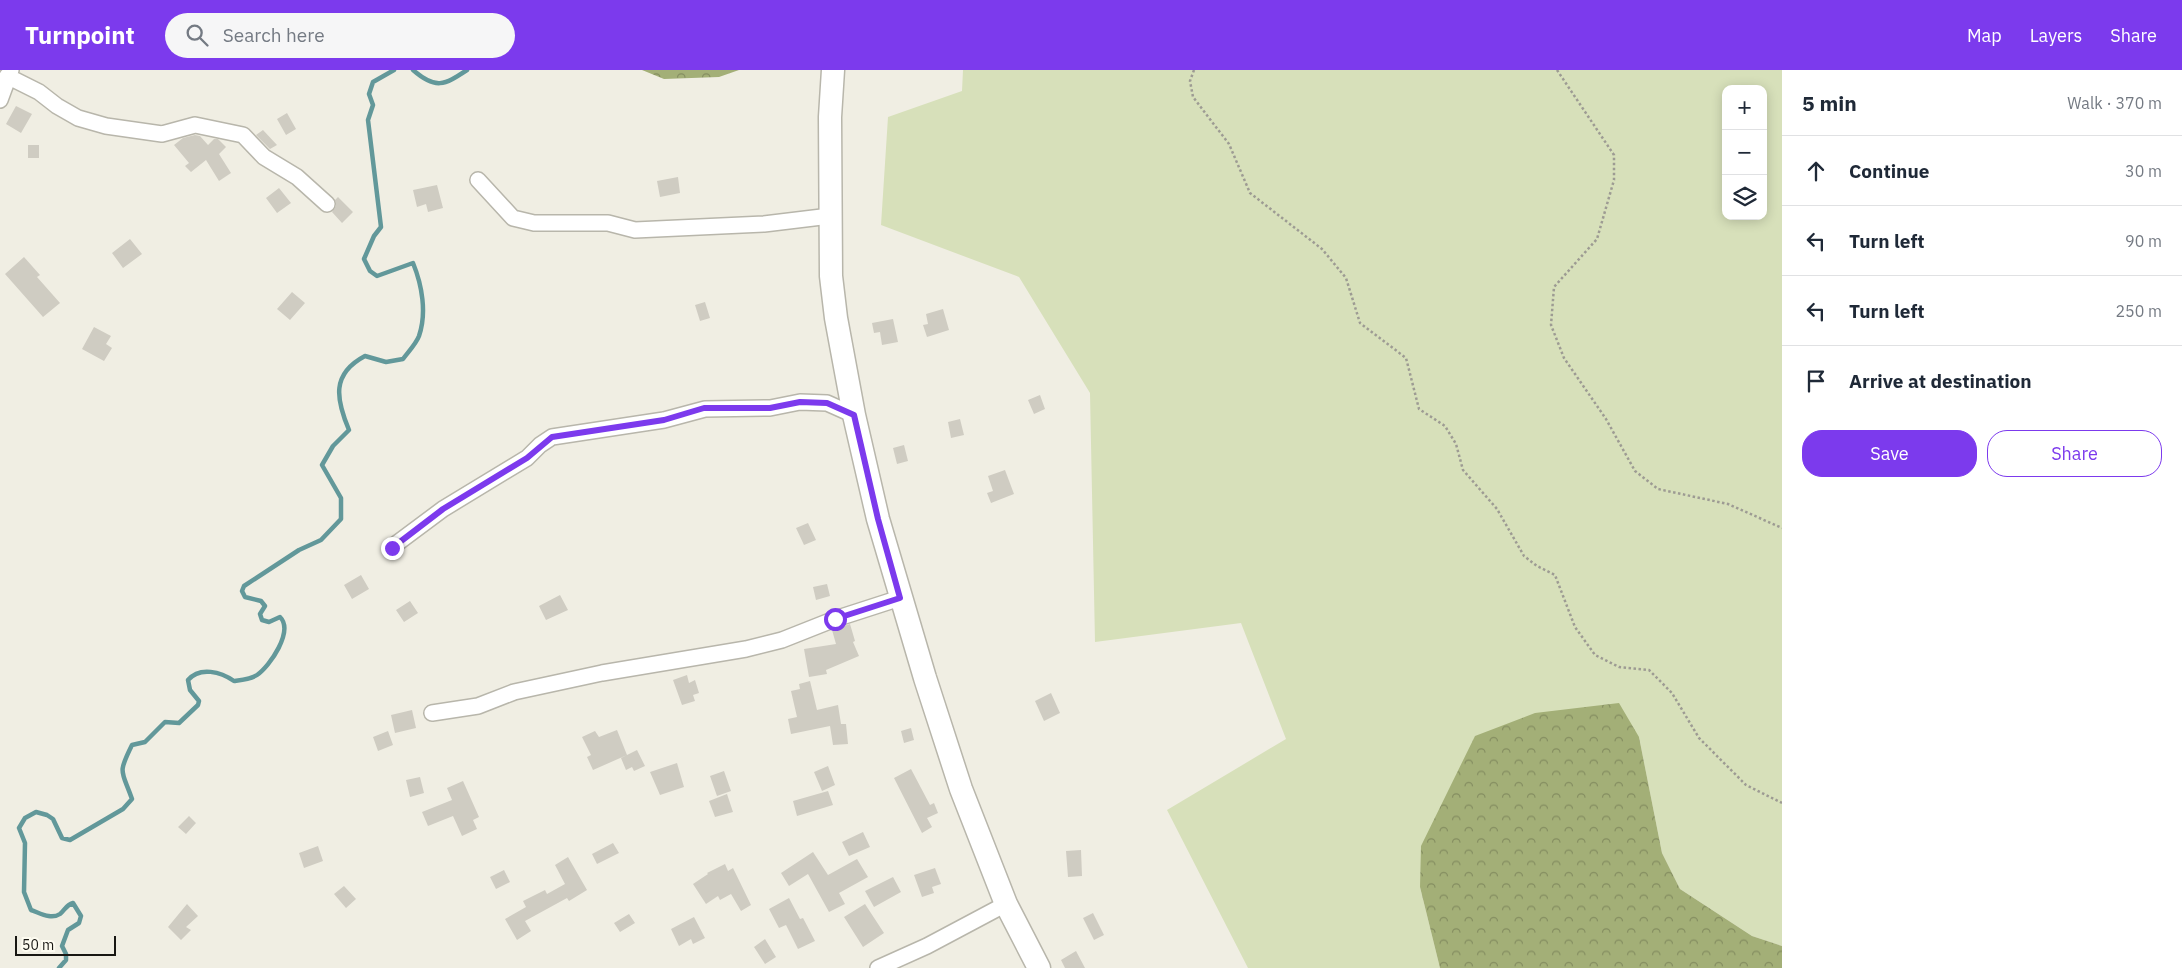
<!DOCTYPE html>
<html lang="en">
<head>
<meta charset="utf-8">
<style>
	body { margin:0; font-family:"IBM Plex Sans",sans-serif; background:#f6f6f7; color:#1f2937 }
	.controls { position:absolute; right:15px; top:15px; display:grid; overflow:hidden; border-radius:10px; box-shadow:0 2px 12px #0003 }
	.controls button { width:45px; height:45px; display:grid; place-items:center; padding:0; border:0; border-bottom:1px solid #e0e1e3; background:#fff; color:#1f2937; font:25px sans-serif }
	.scale { position:absolute; left:15px; bottom:12px; width:101px; box-sizing:border-box; padding-left:5px; border:2px solid #181713; border-top:0; font-size:14px; line-height:18px; white-space:nowrap; color:#181713; -webkit-text-stroke:4px #fdfbf0; paint-order:stroke }
	.stop { position:absolute; width:15px; height:15px; margin:-11px; border:4px solid #7c3aed; border-radius:50%; background:#fff }
	.stop.end { background:#7c3aed; border-color:#fff; box-shadow:0 1px 5px #0008 }
	.list { margin:0; padding:0; list-style:none }
	h2 { display:flex; justify-content:space-between; align-items:center; height:65px; margin:0; padding:0 20px; font-size:21px }
	h2 small { font-size:16px; font-weight:400; color:#747a83 }
	.list li { display:grid; grid-template-columns:32px 1fr auto; gap:15px; align-items:center; box-sizing:border-box; height:70px; padding:0 20px; border-top:1px solid #e0e1e3 }
	.list b { display:block; font-size:19px; white-space:nowrap }
	.list em { font-size:16px; font-style:normal; color:#747a83 }
	.actions { display:flex; gap:10px; padding:15px 20px }
	.actions a { flex:1; padding:11px 0; border:1px solid #7c3aed; border-radius:20px; text-align:center; font-size:18px; color:#7c3aed }
	.actions .main { background:#7c3aed; color:#fff }
	.icon { flex:none; width:28px; height:28px; fill:none; stroke:currentColor; stroke-width:2; stroke-linecap:round; stroke-linejoin:round }
	.map { position:relative; flex:none; width:1782px; height:898px; overflow:hidden }
	header { display:flex; align-items:center; gap:30px; box-sizing:border-box; height:70px; padding:0 25px; background:#7c3aed; color:#fff }
	header strong { font-size:24px }
	nav { display:flex; gap:28px; margin-inline-start:auto; font-size:18px }
	.search { width:350px; height:45px; background:#f6f6f7; display:flex; align-items:center; gap:12px; box-sizing:border-box; padding:0 18px; border-radius:28px; color:#747a83; font-size:19px }
	main { display:flex }
	aside { flex:1; background:#fff }
	.map>svg:first-child { display:block }
	.green { fill:#d7e0ba; fill-rule:evenodd }
	.forest { fill:url(#forest-crowns) }
	.lines { fill:none; stroke-linecap:round; stroke-linejoin:round }
	.stream { stroke:#62989a; stroke-width:4.5 }
	.building { fill:#cfccc2 }
	.minor-casing { stroke:#b8b6ab; stroke-width:18 }
	.primary-casing { stroke:#b8b6ab; stroke-width:25 }
	.path { stroke:#9d9b93; stroke-width:2.5; stroke-dasharray:2.5 2.5; stroke-linecap:butt }
	.minor { stroke:#fff; stroke-width:15 }
	.primary { stroke:#fff; stroke-width:22 }
	.route { stroke:#7c3aed; stroke-width:6 }
</style>
</head>
<body>
<header>
<strong>Turnpoint</strong>
<div class="search"><svg class="icon" aria-label="search" viewBox="0 0 24 24"><circle cx="10" cy="10" r="6"/><path d="M15 15l6 6"/></svg>Search here</div>
<nav><a>Map</a><a>Layers</a><a>Share</a></nav>
</header>
<main>
<div class="map">
<svg width="1782" height="898" viewBox="0 0 1782 898">
	<defs>
		<pattern id="forest-crowns" width="20" height="18" patternUnits="userSpaceOnUse" patternTransform="scale(1.25)"><rect width="20" height="18" fill="#a3af77"/><path d="M2 6a3 3 0 1 1 6 0M12 15a3 3 0 1 1 6 0" fill="none" stroke="#848d60"/></pattern>
	</defs>
	<rect width="100%" height="100%" fill="#f0eee3"/>
	<path class="green" d="M963,0H1782V876L1752,866L1680,819L1662,783L1639,667L1420,817L1440,898H1248L1167,740L1286,669L1241,553L1095,572L1090,323L1019,207L881,155L888,47L962,21ZM1726,19H1763V146H1726Z"/>
	<path class="forest" d="M642,0H739L719,7L664,9Z
		M1619,633L1639,667L1662,783L1680,819L1752,866L1782,876V898H1440L1420,817L1421,776L1475,666L1535,643Z"/>
	<g class="lines">
		<path class="stream" d="M413,0C436,20 444,15 467,0
			M59,898L66,890V884L62,876L68,860L79,853L81,846L73,833C66,835 65,840 60,844C51,850 40,843 31,840L24,822L25,773L19,758L25,748L36,742L47,745L53,749L62,768L70,770L123,739L132,729C122,700 117,705 132,675L145,672L165,652L179,653L198,635L199,631L190,620L188,610C200,596 221,602 234,611C241,610 251,609 257,605C270,596 294,561 280,547L269,552L262,550L260,544L265,536L261,531L245,527L242,521L244,516L299,480L321,470L341,449V428L322,395L333,376L349,360C336,329 331,304 365,286L386,292L403,289C408,282 416,274 419,266C427,243 422,215 413,193L377,206L370,201L364,189L374,166L381,157L368,50L373,35L369,24L373,12L394,0"/>
	</g>
	<path class="building" d="M16,36L32,44L21,63L6,54Z
		M287,43L296,59L286,65L277,49Z
		M263,60L277,75L270,79L256,65Z
		M195,65L200,66L208,75L214,69H218L226,77L219,84L231,103L219,111L206,90L191,102L185,96L189,93L174,75L183,68Z
		M28,75H39V88H28Z
		M678,107L680,123L660,127L657,111Z
		M437,115L443,138L428,142L426,134L417,137L413,120Z
		M279,118L291,133L277,143L266,128Z
		M338,127L353,142L342,153L332,142L336,136L335,130Z
		M130,169L142,184L123,198L112,183Z
		M24,187L40,205L37,207L60,233L43,247L5,204Z
		M292,222L305,233L290,250L277,239Z
		M705,232L710,248L700,251L695,235Z
		M943,239L949,260L927,267L923,255L928,254L926,244Z
		M893,249L898,272L882,275L880,262L874,263L872,253Z
		M94,257L111,266L106,274L112,278L104,291L82,279Z
		M1040,325L1045,339L1034,344L1028,330Z
		M960,349L964,365L951,368L948,352Z
		M904,375L908,391L897,394L893,378Z
		M1005,400L1014,424L991,433L987,423L993,421L988,406Z
		M808,453L816,470L804,475L796,458Z
		M361,505L369,519L352,529L344,515Z
		M827,514L830,526L816,530L813,517Z
		M560,525L568,540L546,550L539,536Z
		M410,531L418,543L404,552L396,540Z
		M850,554L855,571L853,572L859,586L826,600L827,604L809,607L804,579L836,574L832,560Z
		M687,605L689,613L695,610L699,623L693,625L695,631L682,635L673,610Z
		M810,611L817,640L838,635L841,654H846L848,674L833,675L830,656L791,664L788,649L797,647L791,621L800,619L799,614Z
		M1051,623L1060,643L1044,651L1035,631Z
		M412,640L416,658L395,663L391,645Z
		M911,658L914,670L904,673L901,661Z
		M617,660L627,685L593,700L587,687L591,685L582,667L595,661L599,667Z
		M388,661L393,675L378,681L373,667Z
		M637,680L645,696L634,701L632,697L626,700L621,688Z
		M677,693L684,717L660,725L650,702Z
		M828,696L835,715L822,721L814,702Z
		M911,699L930,735L934,733L938,743L927,748L932,757L922,763L894,708Z
		M724,701L731,721L717,726L710,706Z
		M420,707L424,723L410,727L406,710Z
		M463,711L479,747L473,750L477,759L462,766L453,746L428,756L422,742L452,730L447,718Z
		M828,721L833,735L797,746L793,731Z
		M727,724L733,742L715,747L709,731Z
		M189,746L196,753L186,764L178,757Z
		M863,762L870,777L849,786L842,772Z
		M613,773L619,783L597,794L592,784Z
		M318,776L323,791L304,798L299,783Z
		M1081,780L1082,806L1068,807L1066,781Z
		M813,782L828,805L857,789L868,807L839,823L845,834L829,842L808,804L789,816L781,803Z
		M568,787L587,820L569,831L567,828L525,851L531,861L517,870L505,849L526,837L523,831L545,820L547,824L565,814L555,795Z
		M725,794L728,801L733,798L751,835L741,841L731,824L720,830L718,826L706,834L693,814L708,804L707,803Z
		M935,798L941,814L932,817L934,823L922,827L914,805Z
		M504,800L510,812L496,819L490,807Z
		M893,807L901,822L874,837L865,821Z
		M344,816L356,829L346,838L334,824Z
		M789,828L800,849L803,848L815,871L798,879L786,855L779,858L769,839Z
		M187,834L198,846L186,857L191,860L181,870L168,857Z
		M865,834L884,863L863,877L844,847Z
		M1093,843L1104,865L1094,870L1083,848Z
		M629,844L635,853L620,862L614,853Z
		M694,847L705,868L693,874L691,869L679,876L671,859Z
		M765,869L776,887L765,894L754,877Z
		M1076,881L1085,898H1065L1061,890Z"/>
	<g class="lines">
		<defs>
			<path id="minor" d="M7,6L39,22L57,36L78,48L106,56L162,64L195,55L243,65L264,87L297,107L327,134
				M0,30L11,0
				M478,110L513,148L534,153H608L635,160L764,154L830,146
				M392,477L443,439L527,388L540,375L552,367L664,350L705,339L770,338L800,332L827,333L854,345
				M432,643L478,636L514,622L602,603L746,579L782,570L835,549L900,528
				M878,898L927,876L1006,834"/>
			<path id="primary" d="M833,0L830,47L831,206L836,248L854,345L878,449L925,608L961,719L1006,834L1039,898"/>
		</defs>
		<use href="#minor" class="minor-casing"/>
		<use href="#primary" class="primary-casing"/>
		<path class="path" d="M1194,0L1190,11L1193,27L1229,74L1250,123L1322,179L1346,208L1360,253L1406,288L1419,339L1445,356L1456,374L1463,400L1497,439L1524,486L1537,496L1555,505L1575,557L1595,585L1619,597L1649,600L1672,623L1699,668L1746,715L1782,733
			M1557,0L1614,85V110L1597,169L1554,217L1551,255L1564,288L1606,349L1635,401L1658,419L1728,434L1782,458"/>
		<use href="#minor" class="minor"/>
		<use href="#primary" class="primary"/>
	</g>
	<g class="lines">
		<path class="route" d="M392,478L443,439L527,388L552,367L664,350L704,338H770L800,332L827,333L854,345L878,449L900,528L835,549"/>
	</g>
</svg>
<div class="controls">
<button>+</button>
<button>−</button>
<button><svg class="icon" aria-label="layers" viewBox="0 0 24 24"><path d="M12 4l9 5-9 5-9-5zM3 14l9 5 9-5"/></svg></button>
</div>
<div class="scale">50 m</div>
<div class="stop" style="left:835px;top:549px"></div>
<div class="stop end" style="left:392px;top:478px"></div>
</div>
<aside>
<h2>5 min<small>Walk · 370 m</small></h2>
<ul class="list">
<li><svg class="icon" aria-label="ahead" viewBox="0 0 24 24"><path d="M12 20V5M6 11l6-6 6 6"/></svg><div><b>Continue</b></div><em>30 m</em></li>
<li><svg class="icon" aria-label="left" viewBox="0 0 24 24"><path d="M17 20v-9H6M10 6l-5 5 5 5"/></svg><div><b>Turn left</b></div><em>90 m</em></li>
<li><svg class="icon" aria-label="left" viewBox="0 0 24 24"><path d="M17 20v-9H6M10 6l-5 5 5 5"/></svg><div><b>Turn left</b></div><em>250 m</em></li>
<li><svg class="icon" aria-label="arrive" viewBox="0 0 24 24"><path d="M6 21V4h12l-3 4 3 4H6"/></svg><div><b>Arrive at destination</b></div></li>
</ul>
<div class="actions"><a class="main">Save</a><a>Share</a></div>
</aside>
</main>
</body>
</html>
